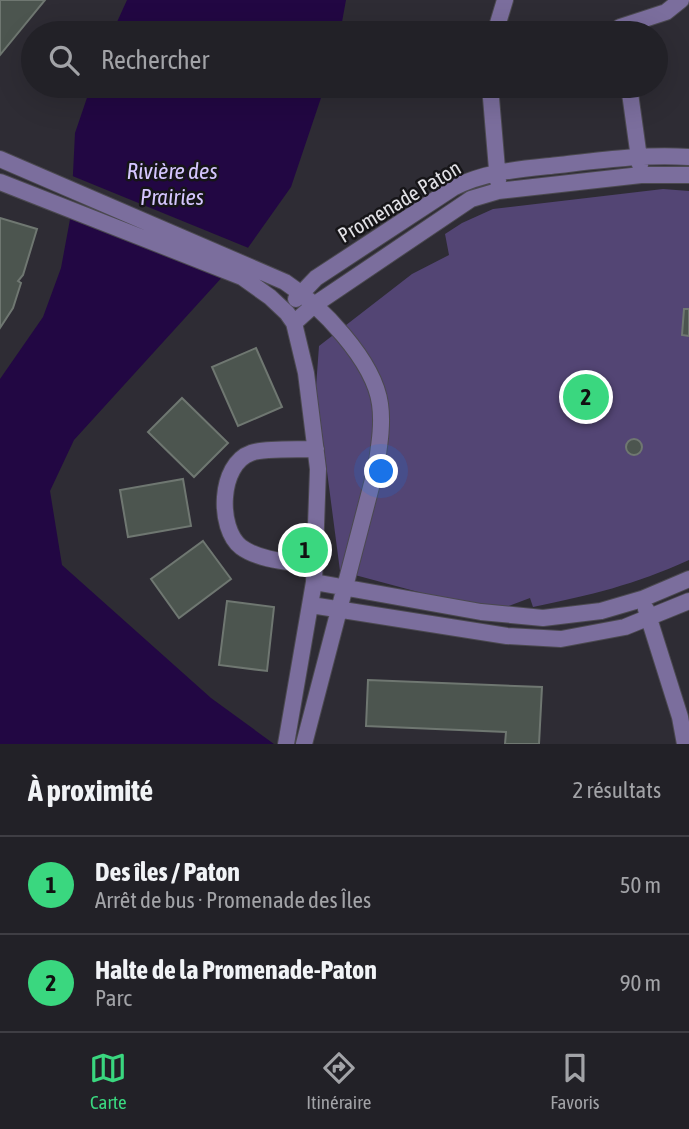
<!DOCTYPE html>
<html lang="fr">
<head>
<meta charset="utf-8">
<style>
	body { margin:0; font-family:"Asap Condensed",sans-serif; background:#2e2e33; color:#f1f3f6 }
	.you { position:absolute; left:382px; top:472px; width:24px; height:24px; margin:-18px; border:5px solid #fff; border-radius:50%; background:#1a73e8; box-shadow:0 0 0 10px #1a73e833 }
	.badge { display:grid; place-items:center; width:46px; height:46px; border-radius:50%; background:#3ad77f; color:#111; font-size:23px; font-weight:700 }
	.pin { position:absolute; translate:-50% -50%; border:4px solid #fff; box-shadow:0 2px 7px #0006 }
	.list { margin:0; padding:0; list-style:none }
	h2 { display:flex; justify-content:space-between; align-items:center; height:91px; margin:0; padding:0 28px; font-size:30px }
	h2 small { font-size:23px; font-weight:400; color:#a2a3a7 }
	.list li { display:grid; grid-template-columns:46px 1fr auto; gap:21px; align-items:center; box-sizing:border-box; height:98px; padding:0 28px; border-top:2px solid #3f3e44 }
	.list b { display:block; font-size:26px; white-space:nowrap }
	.list p { margin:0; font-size:23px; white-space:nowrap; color:#a2a3a7 }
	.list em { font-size:23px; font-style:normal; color:#a2a3a7 }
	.icon { flex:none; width:38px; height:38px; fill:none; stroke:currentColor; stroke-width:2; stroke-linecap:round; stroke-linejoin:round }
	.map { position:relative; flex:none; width:689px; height:744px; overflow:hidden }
	.search { position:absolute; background:#222127; box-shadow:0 7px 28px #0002; left:21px; right:21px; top:21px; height:77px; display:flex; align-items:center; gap:18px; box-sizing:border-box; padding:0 24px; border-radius:38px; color:#a2a3a7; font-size:26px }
	.sheet { height:287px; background:#222127 }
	nav { display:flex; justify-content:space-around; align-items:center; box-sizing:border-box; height:98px; border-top:2px solid #3f3e44; background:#222127; font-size:19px; color:#a2a3a7 }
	nav a { display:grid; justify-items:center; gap:4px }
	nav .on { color:#3ad77f }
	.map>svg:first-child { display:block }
	.green { fill:#534574 }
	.water { fill:#220743 }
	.pier { fill:#2e2c34 }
	.building { fill:#4c554f; stroke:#6f7771; stroke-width:2 }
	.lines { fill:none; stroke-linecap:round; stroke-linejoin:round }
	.minor-casing { stroke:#4b4950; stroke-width:18 }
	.minor { stroke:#7b6e9d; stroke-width:16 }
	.labels { text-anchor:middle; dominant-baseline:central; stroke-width:5; stroke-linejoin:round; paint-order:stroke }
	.street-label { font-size:21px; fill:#e2e1e6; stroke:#161518 }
	.water-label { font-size:23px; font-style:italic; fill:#d5c6fe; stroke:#161518 }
</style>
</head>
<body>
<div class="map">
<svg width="689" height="744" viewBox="0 0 689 744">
	<rect width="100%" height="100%" fill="#2e2c34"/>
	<path class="green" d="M663,189L689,191V560C634,585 591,595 533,607L530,598L493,612L340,571L316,387L319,346L412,274L449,255L445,234L462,223L493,209Z"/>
	<path class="water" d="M127,0H346L340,33H112Z
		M91,86H325L291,187L245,252L74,440L50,491L62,565L211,698L274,744H0V379L43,317L61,268L71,214L75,133Z"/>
	<path class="pier" d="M70,175L251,249L225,279L67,214Z"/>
	<path class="building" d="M0,0H45L0,55Z
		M0,218L37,229L23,275L18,281L21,283L13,308L0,328Z
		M684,309H689V336L682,335Z
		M256,348L282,407L238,426L212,367Z
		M182,398L228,443L194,477L148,432Z
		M626 447a8 8 0 1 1 16 0a8 8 0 1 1-16 0Z
		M183,479L191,526L128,537L120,490Z
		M203,541L231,579L179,618L151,579Z
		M227,601L274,607L267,671L219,665Z
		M368,680L542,687L539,744H505L506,732L366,726Z"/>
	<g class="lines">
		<defs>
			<path id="minor" d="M495,33L505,0
				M621,33L620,27L666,12L681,0
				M490,86L498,181
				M629,86L640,165
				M0,159L285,282C320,305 374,360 380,404C383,425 379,447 376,468L304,744
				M0,182L242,277L270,297L287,313L294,323L306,373L318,469L314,582L286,744
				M296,299L316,278L453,188C486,171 522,169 559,165C602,160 645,154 689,157
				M294,323L314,305L471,199L498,191L641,175H689
				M315,566C292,562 260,561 241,547C217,528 219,464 251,453C264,448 300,450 316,449
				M314,582L481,612L543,618L601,611L642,599L689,579
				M311,605L507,636L561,639L625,627L689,601
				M646,609L680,717L685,744"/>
		</defs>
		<use href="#minor" class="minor-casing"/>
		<use href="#minor" class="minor"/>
	</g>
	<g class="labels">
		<g class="street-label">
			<text transform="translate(399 201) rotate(-31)">Promenade Paton</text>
		</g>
		<g class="water-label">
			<text x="172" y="171">Rivière des<tspan x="172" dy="26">Prairies</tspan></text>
		</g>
	</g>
</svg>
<div class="you"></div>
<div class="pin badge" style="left:305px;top:550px">1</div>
<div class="pin badge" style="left:586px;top:397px">2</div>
<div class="search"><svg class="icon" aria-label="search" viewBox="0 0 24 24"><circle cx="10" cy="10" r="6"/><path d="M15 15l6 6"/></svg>Rechercher</div>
</div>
<section class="sheet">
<h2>À proximité<small>2 résultats</small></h2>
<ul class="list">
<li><span class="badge">1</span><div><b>Des îles / Paton</b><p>Arrêt de bus · Promenade des Îles</p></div><em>50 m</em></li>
<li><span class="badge">2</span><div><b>Halte de la Promenade-Paton</b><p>Parc</p></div><em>90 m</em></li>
</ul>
</section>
<nav>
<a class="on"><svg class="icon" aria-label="map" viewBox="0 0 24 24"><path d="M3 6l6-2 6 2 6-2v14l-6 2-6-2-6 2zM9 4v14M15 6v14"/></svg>Carte</a>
<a><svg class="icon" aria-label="directions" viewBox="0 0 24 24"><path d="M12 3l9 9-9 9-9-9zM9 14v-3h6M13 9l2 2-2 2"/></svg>Itinéraire</a>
<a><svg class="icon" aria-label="saved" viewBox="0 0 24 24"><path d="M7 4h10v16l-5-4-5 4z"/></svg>Favoris</a>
</nav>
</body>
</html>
